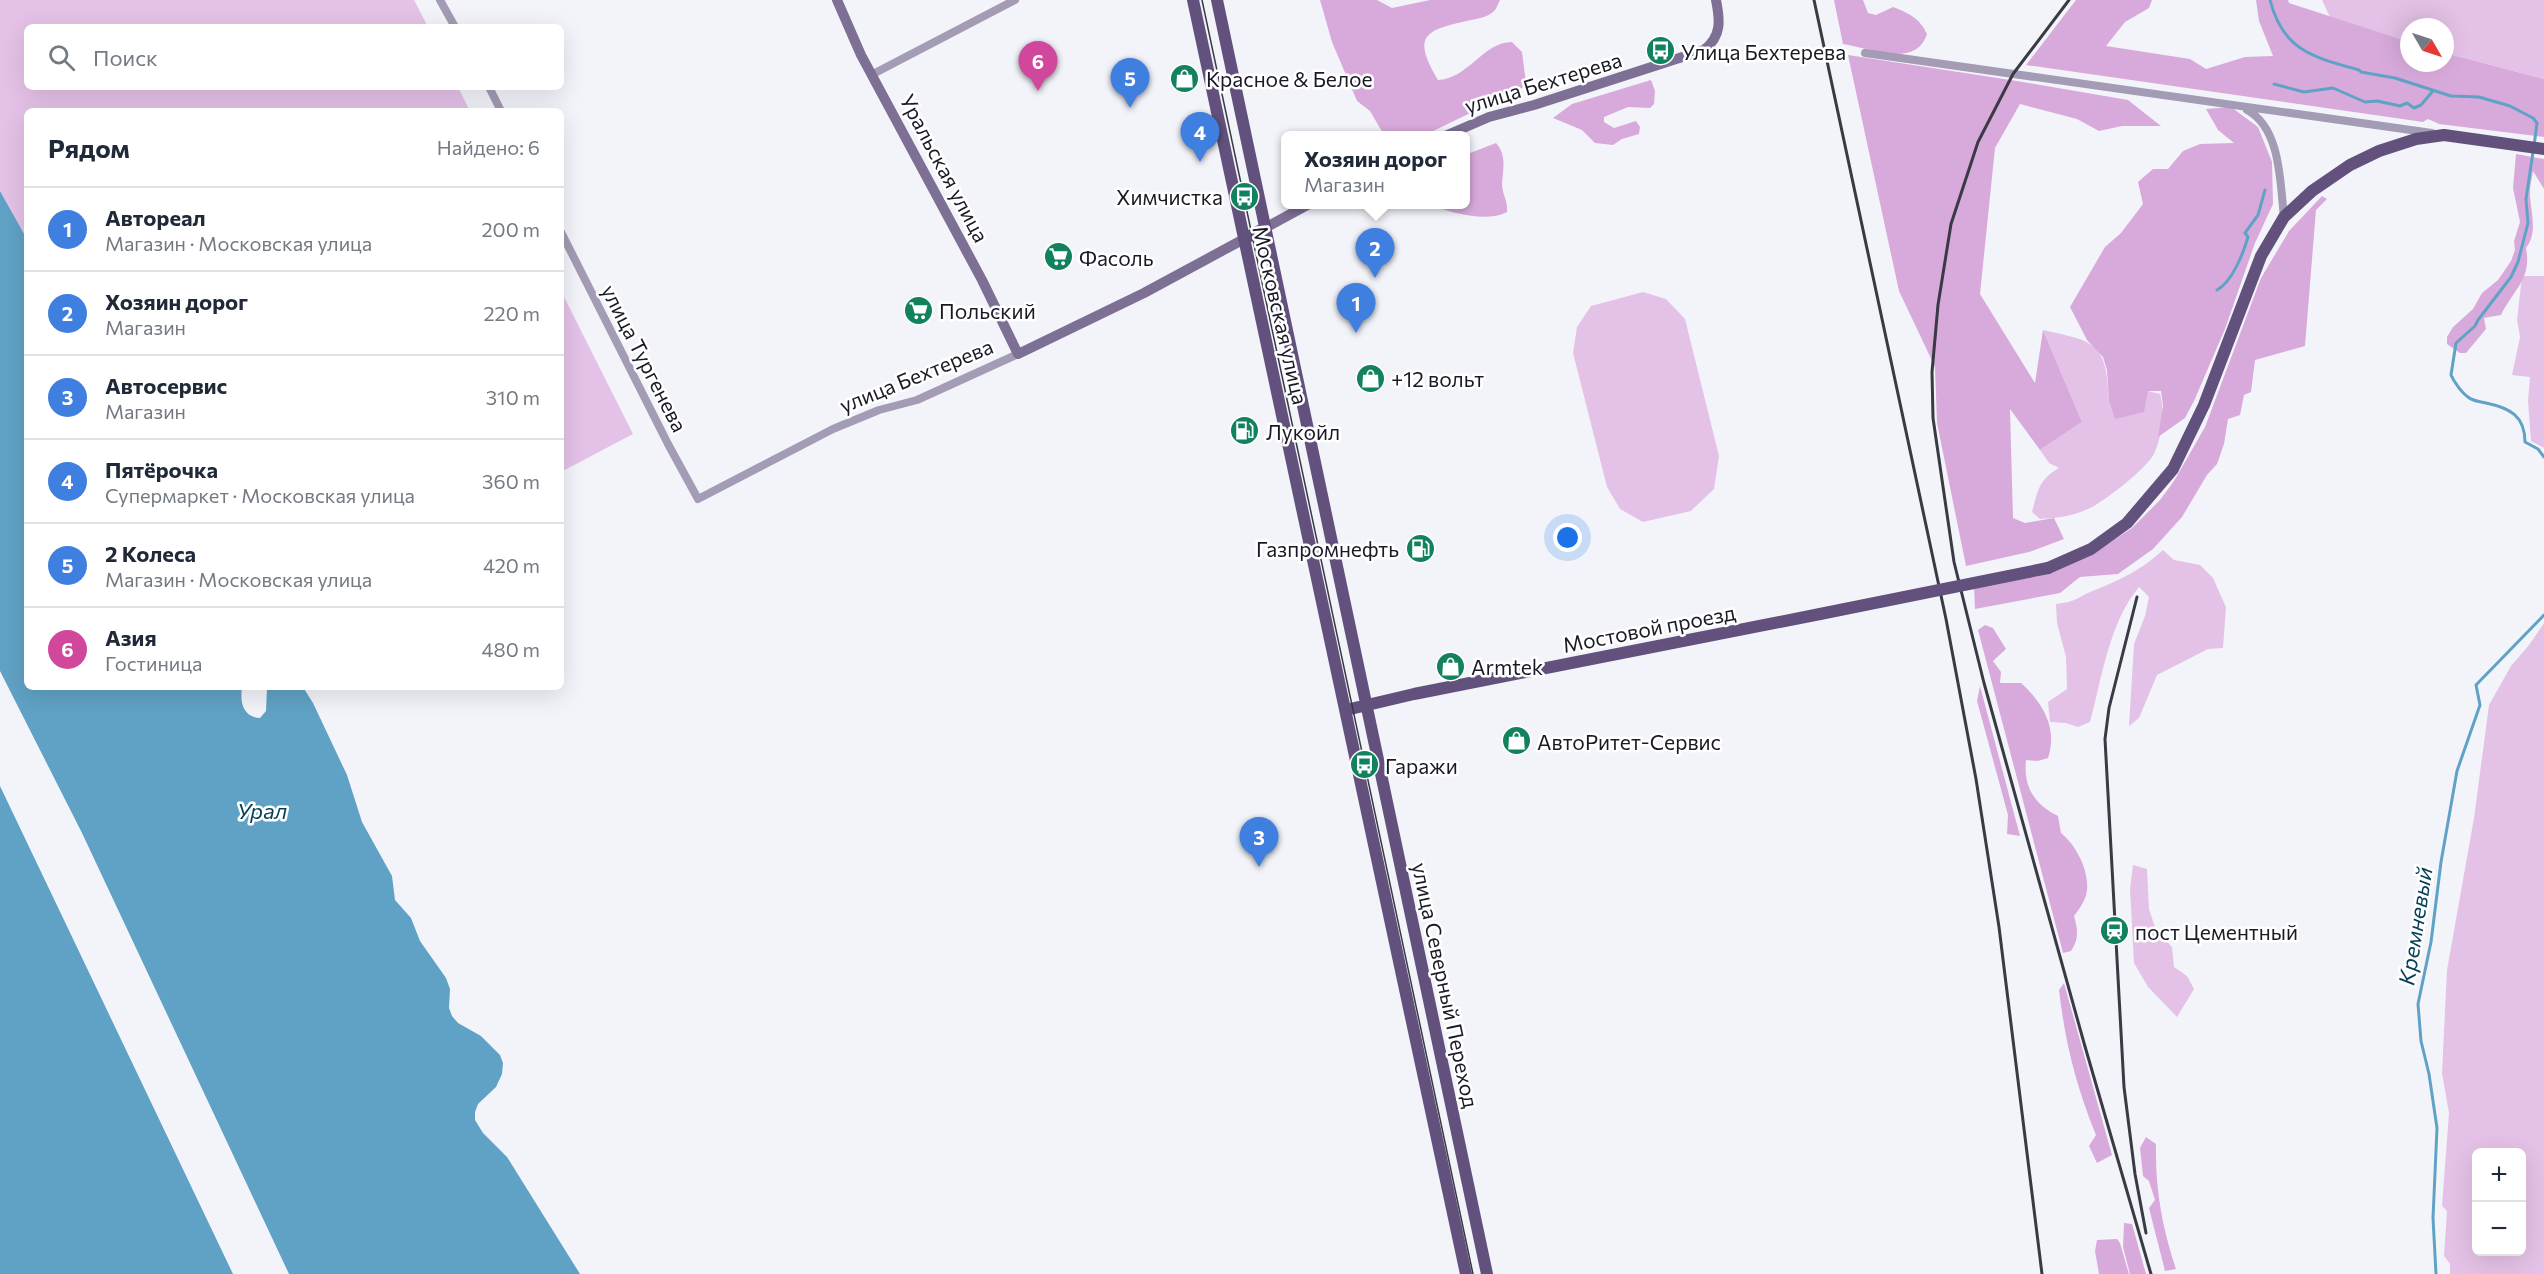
<!DOCTYPE html>
<html lang="ru">
<head>
<meta charset="utf-8">
<style>
	body { margin:0; font-family:Commissioner,sans-serif; background:#f6f6f7; color:#1f2937 }
	.controls { position:absolute; right:18px; bottom:18px; display:grid; overflow:hidden; border-radius:9px; box-shadow:0 6px 24px #0002 }
	.controls button { width:54px; height:54px; display:grid; place-items:center; padding:0; border:0; border-bottom:2px solid #e0e1e3; background:#fff; color:#1f2937; font:30px sans-serif }
	.compass { position:absolute; left:2400px; top:18px; width:54px; height:54px; border-radius:50%; background:#fff; box-shadow:0 6px 24px #0002; rotate:129deg }
	.you { position:absolute; left:1568px; top:538px; width:21px; height:21px; margin:-15px; border:4px solid #fff; border-radius:50%; background:#1a73e8; box-shadow:0 0 0 9px #1a73e833 }
	.badge { display:grid; place-items:center; width:39px; height:39px; border-radius:50%; background:#b45309; color:#fff; font-size:20px; font-weight:700 }
	.pin { position:absolute; translate:-50% -50px; filter:drop-shadow(0 2px 3px #0008) }
	.pin::after { content:''; position:absolute; top:32px; width:21px; height:18px; background:inherit; clip-path:polygon(0 0,100% 0,50% 100%) }
	.popup { position:absolute; left:1281px; top:131px; width:189px; height:78px; box-sizing:border-box; display:grid; place-content:center; border-radius:9px; background:#fff; filter:drop-shadow(0 2px 4px #0005); font-size:20px; white-space:nowrap; color:#747a83 }
	.popup b { font-size:22px; color:#1f2937 }
	.popup::after { content:''; position:absolute; left:50%; top:100%; margin-left:-12px; border:12px solid transparent; border-top-color:#fff }
	.list { margin:0; padding:0; list-style:none }
	h2 { display:flex; justify-content:space-between; align-items:center; height:78px; margin:0; padding:0 24px; font-size:26px }
	h2 small { font-size:20px; font-weight:400; color:#747a83 }
	.list li { display:grid; grid-template-columns:39px 1fr auto; gap:18px; align-items:center; box-sizing:border-box; height:84px; padding:0 24px; border-top:2px solid #e0e1e3 }
	.list b { display:block; font-size:22px; white-space:nowrap }
	.list p { margin:0; font-size:20px; white-space:nowrap; color:#747a83 }
	.list em { font-size:20px; font-style:normal; color:#747a83 }
	.icon { flex:none; width:33px; height:33px; fill:none; stroke:currentColor; stroke-width:2; stroke-linecap:round; stroke-linejoin:round }
	.map { position:relative; flex:none; width:2544px; height:1274px; overflow:hidden }
	.search { position:absolute; background:#fff; box-shadow:0 6px 24px #0002; left:24px; top:24px; width:540px; height:66px; display:flex; align-items:center; gap:15px; box-sizing:border-box; padding:0 21px; border-radius:9px; color:#747a83; font-size:22px }
	.panel { position:absolute; background:#fff; box-shadow:0 6px 24px #0002; left:24px; top:108px; width:540px; height:582px; border-radius:9px }
	.map>svg:first-child { display:block }
	.green { fill:#e4c2e7; fill-rule:evenodd }
	.forest { fill:#d8aadb }
	.water { fill:#60a2c5 }
	.lines { fill:none; stroke-linecap:round; stroke-linejoin:round }
	.stream { stroke:#60a2c5; stroke-width:3 }
	.street { stroke:#a49bb4; stroke-width:8 }
	.secondary { stroke:#7d7094; stroke-width:10 }
	.primary { stroke:#62517d; stroke-width:12 }
	.tram { stroke:#393a44; stroke-width:1.5 }
	.rail { stroke:#393a44; stroke-width:3 }
	.primary-bridge { stroke:#62517d; stroke-width:12 }
	.labels { text-anchor:middle; dominant-baseline:central; stroke-width:5; stroke-linejoin:round; paint-order:stroke }
	.poi-label { font-size:21px; fill:#191a25; stroke:#fff; text-anchor:start }
	.street-label { font-size:21px; fill:#191a25; stroke:#fff }
	.water-label { font-size:22px; font-style:italic; fill:#053f58; stroke:#fff }
</style>
</head>
<body>
<div class="map">
<svg width="2544" height="1274" viewBox="0 0 2544 1274">
	<rect width="100%" height="100%" fill="#f3f4fa"/>
	<path class="green" d="M0,0H414L428,27H27V87H458L470,111H27V239L0,191Z
		M2322,0H2544V79L2445,53V27H2409V43L2333,24Z
		M2522,276H2544V448L2531,441L2528,401L2530,377L2512,375L2520,337L2517,320Z
		M561,291L633,434L561,472Z
		M1643,292L1666,299L1685,319L1719,456L1714,489L1691,511L1643,522L1620,509L1607,487L1573,353L1577,327L1591,306Z
		M2043,330C2097,342 2106,342 2109,400L2148,391L2160,394C2165,411 2162,437 2154,454C2147,468 2105,501 2090,508C2074,516 2057,518 2040,519L2032,512C2038,491 2038,480 2059,468L2049,463L2040,450L2082,422Z
		M2163,550L2174,560L2200,565L2213,578L2226,607L2223,648L2208,649L2157,675L2139,718L2129,726L2134,644L2145,616L2149,597L2139,587C2109,623 2102,678 2090,722L2078,727L2066,723L2050,722L2048,702L2067,689L2066,657L2057,623L2056,604C2077,602 2077,597 2095,590C2122,579 2141,570 2163,550Z
		M2544,623V1274H2450V1264L2444,1256L2447,1211L2442,1206L2449,1113L2442,1073L2447,970L2474,818L2489,705L2511,666L2529,645ZM2476,1152H2522V1252H2476Z
		M2133,865L2147,869L2149,909L2156,930L2172,947L2174,967L2187,976L2194,989L2177,1017L2148,987L2134,963L2130,889Z"/>
	<path class="forest" d="M1320,0H1377L1392,8L1430,0H1500C1498,4 1496,10 1493,12C1487,17 1478,19 1471,20C1425,30 1411,35 1438,80C1468,79 1483,42 1512,42L1522,52L1526,83L1522,88L1425,135H1384L1370,111L1357,101L1332,42Z
		M1834,0H1863L1868,13L1876,15L1893,7C1908,13 1920,18 1927,34C1916,69 1869,48 1843,44Z
		M2076,0H2152L2149,8L2125,22L2106,46L2190,59L2206,69L2245,57L2273,56L2259,21L2256,0H2288L2289,3L2409,42V63H2445V53L2544,79V137L2439,124L2428,119L2423,122L2026,65Z
		M1848,55L2017,81L2128,100L2161,126H2122L2099,131L2077,119L2020,104L1995,148L1980,294L2035,383L2043,330L2082,422L2040,450L2010,409L2013,518L2025,523L2054,518L2064,539L2029,552L1966,566L1937,423L1935,367L1899,291Z
		M1651,80L1655,91L1654,104L1650,108L1628,107L1604,117V122L1614,128L1636,121L1640,127L1639,134L1622,139L1613,145L1595,143L1582,130L1553,118L1572,104Z
		M2231,107L2258,127L2272,162L2273,204L2255,243L2225,329L2194,401L2185,418L2158,437L2163,406L2161,391H2148L2144,412L2115,419L2109,400L2107,370L2103,357L2087,340L2070,307L2105,247L2121,233L2143,204L2138,182L2153,169H2168L2183,151L2200,144L2234,143L2218,130L2206,109Z
		M1496,143C1507,155 1503,169 1502,184C1502,194 1508,201 1507,212C1487,223 1452,213 1431,205L1465,204V155Z
		M2516,154L2544,159V189L2533,171C2532,179 2529,188 2530,196C2531,213 2538,233 2526,248C2532,279 2514,289 2501,315L2484,318L2486,329L2466,353H2460L2447,344V337L2453,327L2473,309L2482,293L2498,280L2511,261L2515,250L2514,241L2520,222L2513,188Z
		M2322,196L2327,199L2316,210L2305,346L2255,360L2251,392L2244,395L2240,415L2228,419L2224,444L2217,464L2207,475L2182,517L2153,549L2118,574L2080,577L2060,593L1975,609L1974,587L2090,555L2132,528L2160,500L2174,481L2205,427L2261,278L2289,231Z
		M1985,625L1993,628L2006,649L1993,661L2001,672L2000,683H2021C2043,703 2058,728 2048,758L2038,761L2026,760C2023,787 2035,805 2058,816L2061,833C2076,845 2089,870 2087,890C2086,900 2080,908 2074,916C2078,930 2079,939 2071,951L2063,953L1978,630Z
		M1980,686L2020,836L2007,834L2008,815L1977,701Z
		M2064,983L2112,1155L2097,1163L2089,1146L2096,1135C2076,1086 2065,1042 2059,990Z
		M2146,1137L2156,1144C2155,1187 2162,1228 2176,1269L2165,1271L2149,1208L2155,1200L2149,1181L2143,1176L2140,1148Z
		M2124,1223L2132,1224L2146,1274H2130L2123,1247Z
		M2117,1239L2120,1243L2129,1274H2099L2095,1251L2097,1240Z"/>
	<path class="water" d="M0,191L27,239V687H242C240,701 242,717 260,718L266,711L267,687H303L313,703L347,775L362,822L392,876L395,900L411,918L420,941L446,978L450,989L449,1008L452,1016L458,1023L481,1036L500,1055L503,1063L502,1074L496,1087L478,1104L475,1112V1120L483,1133L507,1157L580,1274H289L82,833L0,671Z
		M0,786L233,1274H0Z"/>
	<g class="lines">
		<path class="stream" d="M2270,0C2283,51 2313,57 2359,70L2361,72L2395,78L2451,96L2479,97L2510,106L2533,118L2537,123L2534,146
			M2274,84L2304,92L2333,88L2365,102L2377,101L2400,106L2407,103L2414,108L2421,105L2432,92
			M2533,152L2526,199L2528,223L2518,262L2511,277L2478,320L2475,326L2456,343L2451,375C2454,382 2462,393 2468,397C2474,402 2480,401 2486,403C2510,408 2525,416 2525,442L2538,449L2544,457
			M2217,290C2232,282 2243,254 2248,237L2245,233L2258,215L2265,190
			M2436,1274L2433,1218L2437,1128L2429,1074L2421,1041L2418,1004L2431,942L2441,862L2457,771L2480,705L2476,685L2544,615"/>
		<path class="street" d="M440,0L455,27
			M1865,53L2432,133
			M873,74L1015,0
			M489,87L501,111
			M2247,110C2281,128 2280,183 2284,217
			M561,232L668,444L698,499L833,429L879,410L917,400L1018,354"/>
		<path class="secondary" d="M837,0L861,55L982,280L1018,354L1144,293L1244,239
			M1445,136L1489,117L1534,105L1704,50C1722,36 1720,20 1716,0
			M1265,228L1309,204"/>
		<path class="primary" d="M1193,0L1466,1274
			M1217,0L1487,1274
			M1244,239L1265,228
			M2048,568L2091,549L2127,523L2173,469L2204,405L2261,256L2284,217L2312,191L2350,165L2379,151L2416,139L2444,135L2544,149
			M1346,710L1414,694L1820,614"/>
		<path class="tram" d="M1202,0L1473,1274"/>
		<path class="rail" d="M1814,0L1946,619L1976,779L1999,927L2042,1274
			M2069,0L2013,74L1978,142L1951,224L1938,305L1932,372L1933,418L1954,562L1984,683L2084,1043L2151,1274
			M2137,597L2109,708L2105,739L2124,1087L2135,1174L2146,1233"/>
		<path class="primary-bridge" d="M1820,614L2048,568"/>
	</g>
	<defs>
		<symbol id="bus-disc" viewBox="-11 -11 22 22"><circle r="9.5" fill="#12815e" stroke="#fff"/><path d="M-5-6H5V4H4V6H2V4H-2V6H-4V4H-5ZM-3.5-4V0h7V-4ZM-3.5 1.2v1.5H-2V1.2ZM2 1.2v1.5H3.5V1.2Z" fill="#fff"/></symbol>
		<symbol id="shop-disc" viewBox="-11 -11 22 22"><circle r="9.5" fill="#12815e" stroke="#fff"/><path d="M-5-2.5h2.3a2.7 3.5 0 0 1 5.4 0H5L5.5 6h-11ZM-1.5-2.5h3a1.5 2.3 0 0 0-3 0Z" fill="#fff"/></symbol>
		<symbol id="supermarket-disc" viewBox="-11 -11 22 22"><circle r="9.5" fill="#12815e" stroke="#fff"/><path d="M-6-5.5h2.5l.6 2H6L4.5 2H-2.5L-4.4-4H-6ZM-1.5 3.2a1.3 1.3 0 1 0 .1 0ZM3 3.2a1.3 1.3 0 1 0 .1 0Z" fill="#fff"/></symbol>
		<symbol id="fuel-disc" viewBox="-11 -11 22 22"><circle r="9.5" fill="#12815e" stroke="#fff"/><path d="M-5.5-6h7V0h2V4h1.3V-2.5L3-4.5l.8-.8L6-3V5H2.5V1h-1V6h-7ZM-4.2-4.7v3.2H.2V-4.7Z" fill="#fff"/></symbol>
		<symbol id="station-disc" viewBox="-11 -11 22 22"><circle r="9.5" fill="#12815e" stroke="#fff"/><path d="M-3-6H3Q5-6 5-4V2Q5 4 3 4L4.5 6H3L1.5 4h-3L-3 6H-4.5L-3 4Q-5 4-5 2V-4Q-5-6-3-6ZM-3.5-4v3h7v-3ZM-3.5 1v1.5H-2V1ZM2 1v1.5H3.5V1Z" fill="#fff"/></symbol>
	</defs>
	<g fill-rule="evenodd">
		<use href="#bus-disc" x="1644" y="34" width="33" height="33"/>
		<use href="#shop-disc" x="1168" y="62" width="33" height="33"/>
		<use href="#bus-disc" x="1228" y="180" width="33" height="33"/>
		<use href="#supermarket-disc" x="1042" y="240" width="33" height="33"/>
		<use href="#supermarket-disc" x="902" y="294" width="33" height="33"/>
		<use href="#shop-disc" x="1354" y="362" width="33" height="33"/>
		<use href="#fuel-disc" x="1228" y="414" width="33" height="33"/>
		<use href="#fuel-disc" x="1404" y="532" width="33" height="33"/>
		<use href="#shop-disc" x="1434" y="650" width="33" height="33"/>
		<use href="#shop-disc" x="1500" y="724" width="33" height="33"/>
		<use href="#bus-disc" x="1348" y="748" width="33" height="33"/>
		<use href="#station-disc" x="2098" y="914" width="33" height="33"/>
	</g>
	<g class="labels">
		<g class="poi-label">
			<text x="1681" y="51">Улица Бехтерева</text>
			<text x="1206" y="78">Красное &amp; Белое</text>
			<text x="1223" y="196" text-anchor="end">Химчистка</text>
			<text x="1079" y="257">Фасоль</text>
			<text x="939" y="310">Польский</text>
			<text x="1391" y="378">+12 вольт</text>
			<text x="1266" y="431">Лукойл</text>
			<text x="1399" y="548" text-anchor="end">Газпромнефть</text>
			<text x="1471" y="666">Armtek</text>
			<text x="1537" y="741">АвтоРитет-Сервис</text>
			<text x="1385" y="765">Гаражи</text>
			<text x="2135" y="931">пост Цементный</text>
		</g>
		<g class="street-label">
			<text transform="translate(1543 82) rotate(-17)">улица Бехтерева</text>
			<text transform="translate(945 168) rotate(62)">Уральская улица</text>
			<text transform="translate(1281 315) rotate(77)">Московская улица</text>
			<text transform="translate(645 358) rotate(63)">улица Тургенева</text>
			<text transform="translate(916 375) rotate(-22)">улица Бехтерева</text>
			<text transform="translate(1649 628) rotate(-11)">Мостовой проезд</text>
			<text transform="translate(1446 985) rotate(78)">улица Северный Переход</text>
		</g>
		<g class="water-label">
			<text x="262" y="810">Урал</text>
			<text transform="translate(2415 926) rotate(-81)">Кремневый</text>
		</g>
	</g>
</svg>
<div class="controls">
<button>+</button>
<button>−</button>
</div>
<svg class="compass" viewBox="-18 -18 36 36"><path d="M0-13l5 13h-10z" fill="#e53935"/><path d="M0 13l5-13h-10z" fill="#747a83"/></svg>
<div class="you"></div>
<div class="pin badge" style="left:1356px;top:333px;background:#3f7fe0">1</div>
<div class="pin badge" style="left:1375px;top:278px;background:#3f7fe0">2</div>
<div class="popup"><b>Хозяин дорог</b>Магазин</div>
<div class="pin badge" style="left:1259px;top:867px;background:#3f7fe0">3</div>
<div class="pin badge" style="left:1200px;top:162px;background:#3f7fe0">4</div>
<div class="pin badge" style="left:1130px;top:108px;background:#3f7fe0">5</div>
<div class="pin badge" style="left:1038px;top:91px;background:#d1479c">6</div>
<div class="search"><svg class="icon" aria-label="search" viewBox="0 0 24 24"><circle cx="10" cy="10" r="6"/><path d="M15 15l6 6"/></svg>Поиск</div>
<section class="panel">
<h2>Рядом<small>Найдено: 6</small></h2>
<ul class="list">
<li><span class="badge" style="background:#3f7fe0">1</span><div><b>Автореал</b><p>Магазин · Московская улица</p></div><em>200 m</em></li>
<li><span class="badge" style="background:#3f7fe0">2</span><div><b>Хозяин дорог</b><p>Магазин</p></div><em>220 m</em></li>
<li><span class="badge" style="background:#3f7fe0">3</span><div><b>Автосервис</b><p>Магазин</p></div><em>310 m</em></li>
<li><span class="badge" style="background:#3f7fe0">4</span><div><b>Пятёрочка</b><p>Супермаркет · Московская улица</p></div><em>360 m</em></li>
<li><span class="badge" style="background:#3f7fe0">5</span><div><b>2 Колеса</b><p>Магазин · Московская улица</p></div><em>420 m</em></li>
<li><span class="badge" style="background:#d1479c">6</span><div><b>Азия</b><p>Гостиница</p></div><em>480 m</em></li>
</ul>
</section>
</div>
</body>
</html>
